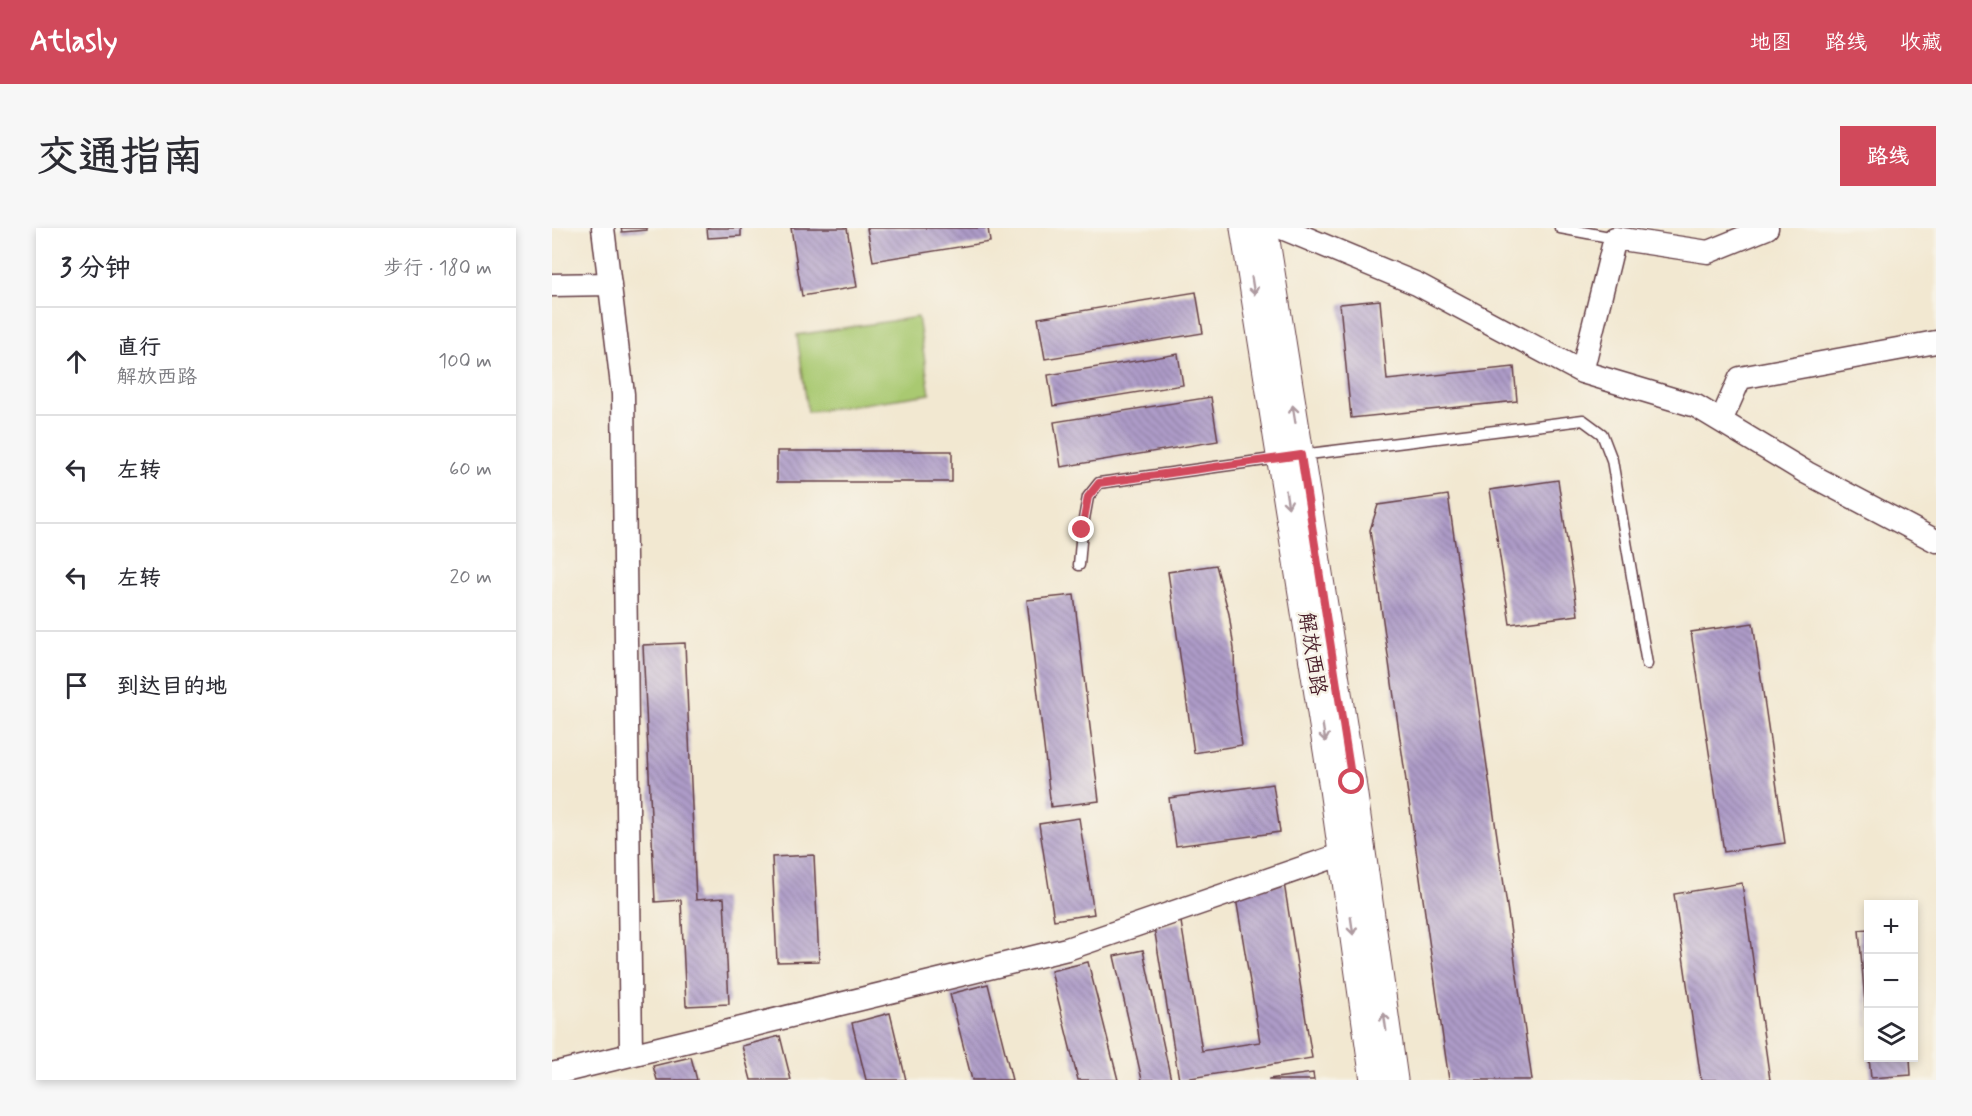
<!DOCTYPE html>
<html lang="zh">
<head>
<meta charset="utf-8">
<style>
	body { margin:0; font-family:Mynerve,"LXGW WenKai TC",sans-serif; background:#f7f7f7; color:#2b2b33 }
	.controls { position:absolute; right:18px; bottom:18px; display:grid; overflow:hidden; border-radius:0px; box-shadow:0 3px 9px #0003 }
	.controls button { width:54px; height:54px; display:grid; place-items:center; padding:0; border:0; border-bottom:2px solid #e1e1e2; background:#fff; color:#2b2b33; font:30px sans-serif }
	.stop { position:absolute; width:18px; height:18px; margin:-14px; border:4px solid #d1495b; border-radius:50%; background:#fff }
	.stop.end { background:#d1495b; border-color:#fff; box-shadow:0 2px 6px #0008 }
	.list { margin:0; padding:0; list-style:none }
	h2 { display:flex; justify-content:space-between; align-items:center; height:78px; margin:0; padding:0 24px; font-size:26px }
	h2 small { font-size:20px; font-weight:400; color:#7c7c81 }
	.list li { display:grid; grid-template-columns:39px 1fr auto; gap:18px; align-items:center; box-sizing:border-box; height:108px; padding:0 24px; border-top:2px solid #e1e1e2 }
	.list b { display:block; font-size:22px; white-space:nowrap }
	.list p { margin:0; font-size:20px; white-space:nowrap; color:#7c7c81 }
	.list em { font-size:20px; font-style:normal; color:#7c7c81 }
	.icon { flex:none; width:33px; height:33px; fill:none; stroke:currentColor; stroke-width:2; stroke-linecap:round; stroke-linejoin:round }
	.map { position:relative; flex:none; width:1384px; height:852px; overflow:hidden; border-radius:0px }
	header { display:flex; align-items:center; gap:36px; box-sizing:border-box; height:84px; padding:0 30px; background:#d1495b; color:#fff }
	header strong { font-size:28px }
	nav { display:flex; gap:33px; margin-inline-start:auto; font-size:21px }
	.intro { display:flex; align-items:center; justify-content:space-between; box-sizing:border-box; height:144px; padding:0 36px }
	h1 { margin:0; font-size:42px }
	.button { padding:15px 27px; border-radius:0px; background:#d1495b; color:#fff; font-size:21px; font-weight:700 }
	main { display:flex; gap:36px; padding:0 36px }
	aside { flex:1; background:#fff; border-radius:0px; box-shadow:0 3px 9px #0003 }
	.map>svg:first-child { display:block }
	.pitch { fill:#a9c971; stroke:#7a744e; stroke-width:1.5 }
	.building { fill:url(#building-back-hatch) }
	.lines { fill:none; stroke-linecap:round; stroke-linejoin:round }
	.service-casing { stroke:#633d44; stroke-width:13 }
	.minor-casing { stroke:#633d44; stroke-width:25 }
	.tertiary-casing { stroke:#633d44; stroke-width:29 }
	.service { stroke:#fff; stroke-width:10 }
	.minor { stroke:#fff; stroke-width:22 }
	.tertiary { stroke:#fff; stroke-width:27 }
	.oneway { stroke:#ae9aa0 }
	.route { stroke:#d1495b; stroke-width:8 }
	.labels { text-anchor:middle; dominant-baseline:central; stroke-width:5; stroke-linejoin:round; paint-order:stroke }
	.street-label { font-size:21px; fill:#4a1f2b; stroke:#f7f3e8 }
</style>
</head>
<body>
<header>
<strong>Atlasly</strong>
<nav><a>地图</a><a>路线</a><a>收藏</a></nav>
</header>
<div class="intro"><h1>交通指南</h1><a class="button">路线</a></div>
<main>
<aside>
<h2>3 分钟<small>步行 · 180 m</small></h2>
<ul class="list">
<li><svg class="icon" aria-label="ahead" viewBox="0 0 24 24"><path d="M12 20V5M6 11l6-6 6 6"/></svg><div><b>直行</b><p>解放西路</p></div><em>100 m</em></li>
<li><svg class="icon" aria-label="left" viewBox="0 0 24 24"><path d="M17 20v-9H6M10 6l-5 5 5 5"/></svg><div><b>左转</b></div><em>60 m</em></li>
<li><svg class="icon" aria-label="left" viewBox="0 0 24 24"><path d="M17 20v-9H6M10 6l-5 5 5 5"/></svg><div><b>左转</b></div><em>20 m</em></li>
<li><svg class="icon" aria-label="arrive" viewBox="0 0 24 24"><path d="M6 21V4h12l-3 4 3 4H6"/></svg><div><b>到达目的地</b></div></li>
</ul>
</aside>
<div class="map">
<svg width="1384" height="852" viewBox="0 0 1384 852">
	<defs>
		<pattern id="building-back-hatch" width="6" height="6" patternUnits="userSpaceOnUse" patternTransform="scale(1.5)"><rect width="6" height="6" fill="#ad9bc8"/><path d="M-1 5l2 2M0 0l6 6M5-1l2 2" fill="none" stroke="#8f7ea3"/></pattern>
	</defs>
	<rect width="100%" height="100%" fill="#f7f3e8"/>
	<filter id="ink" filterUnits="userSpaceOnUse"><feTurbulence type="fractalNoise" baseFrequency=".0167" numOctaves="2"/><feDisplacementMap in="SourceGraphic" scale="12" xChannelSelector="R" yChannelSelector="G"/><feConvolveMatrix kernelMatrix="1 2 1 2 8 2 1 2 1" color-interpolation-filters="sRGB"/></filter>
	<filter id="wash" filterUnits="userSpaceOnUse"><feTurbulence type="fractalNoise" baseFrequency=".008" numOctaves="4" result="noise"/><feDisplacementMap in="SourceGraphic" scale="24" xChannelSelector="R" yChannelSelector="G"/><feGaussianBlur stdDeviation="1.35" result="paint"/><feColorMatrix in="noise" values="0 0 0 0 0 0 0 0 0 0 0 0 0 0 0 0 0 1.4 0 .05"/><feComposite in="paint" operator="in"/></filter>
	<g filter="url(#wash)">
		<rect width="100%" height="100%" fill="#f2e8d1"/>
		<path class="pitch" d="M366,89L378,166L256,184L245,107Z"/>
		<g id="blocks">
			<path class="building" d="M69,0H95V2L70,4Z
				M155,0H189V8L156,10Z
				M239,0H295L305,59L250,68Z
				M315,0H436L438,14L321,33Z
				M644,64L651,105L493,131L486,90Z
				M828,72L835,152L962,139L965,173L799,190L788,76Z
				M626,126L631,157L501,178L496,147Z
				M659,169L666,213L509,239L502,194Z
				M225,223H400V254H225Z
				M1006,252L1026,387L958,396L938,262Z
				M896,267L980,852H897L818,302L826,277Z
				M664,337L677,386L682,421L683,466L690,517L642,525L616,344Z
				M522,367L547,573L499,579L475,372Z
				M1201,395L1233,615L1172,624L1139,404Z
				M133,415L144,672L172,670L177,776L134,778L129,672L103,674L91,417Z
				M721,556L728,604L624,618L617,570Z
				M527,590L542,686L502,692L487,596Z
				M262,627L267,733L225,734L220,629Z
				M732,655L760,830L627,852L602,699L629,694L650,823L708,814L683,664Z
				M1190,655L1218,852H1149L1122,666Z
				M1316,701V799H1315L1307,702Z
				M591,722L619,852H590L562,728Z
				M536,734L566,852H526L499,743Z
				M436,756L460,852H420L398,766Z
				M338,785L354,852H314L300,795Z
				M228,808L239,852H199L190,818Z
				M139,829L145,852H105L101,838Z
				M1317,830H1358L1359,847L1319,850Z
				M761,845L762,852H717V851Z"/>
		</g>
	</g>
	<g filter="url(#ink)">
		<use href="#blocks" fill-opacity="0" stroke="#633d44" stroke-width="1.5"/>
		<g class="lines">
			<defs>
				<path id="service" d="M1008,0L1063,10
					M749,227L1031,192L1050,206L1060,232L1095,436
					M527,337L530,302L536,269L547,255L728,230"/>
				<path id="minor" d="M51,0L71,166L79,826
					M730,0L865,56L1030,144L1144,178L1255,245L1384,313
					M0,57L58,56
					M1030,144L1063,10L1156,24L1215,0
					M1169,193L1188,150L1384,114
					M0,846L515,721L805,621"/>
				<path id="tertiary" d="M692,0L780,554L822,852
					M712,0L800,553L842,852"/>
			</defs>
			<use href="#service" class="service-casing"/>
			<use href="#minor" class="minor-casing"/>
			<use href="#tertiary" class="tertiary-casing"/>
			<use href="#service" class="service"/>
			<use href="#minor" class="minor"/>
			<use href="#tertiary" class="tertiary"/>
		</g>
		<defs><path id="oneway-shaft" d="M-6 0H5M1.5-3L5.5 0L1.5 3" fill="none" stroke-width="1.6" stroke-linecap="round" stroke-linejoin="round" transform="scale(1.5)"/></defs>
		<g class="oneway">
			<use href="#oneway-shaft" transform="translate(701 58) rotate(81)"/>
			<use href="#oneway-shaft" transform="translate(742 186) rotate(-99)"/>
			<use href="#oneway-shaft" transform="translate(735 271) rotate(81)"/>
			<use href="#oneway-shaft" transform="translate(772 505) rotate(81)"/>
			<use href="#oneway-shaft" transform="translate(800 698) rotate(82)"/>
			<use href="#oneway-shaft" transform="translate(833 794) rotate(-98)"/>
		</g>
	</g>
	<g class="lines" filter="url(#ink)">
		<path class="route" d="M530,302L536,269L547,255L749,227L800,554"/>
	</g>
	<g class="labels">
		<g class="street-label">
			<text transform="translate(760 426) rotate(81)">解放西路</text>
		</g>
	</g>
</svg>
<div class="controls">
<button>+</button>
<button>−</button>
<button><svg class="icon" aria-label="layers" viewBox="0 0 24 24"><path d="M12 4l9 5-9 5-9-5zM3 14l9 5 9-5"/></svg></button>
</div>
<div class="stop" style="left:800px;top:554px"></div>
<div class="stop end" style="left:530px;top:302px"></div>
</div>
</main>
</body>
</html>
